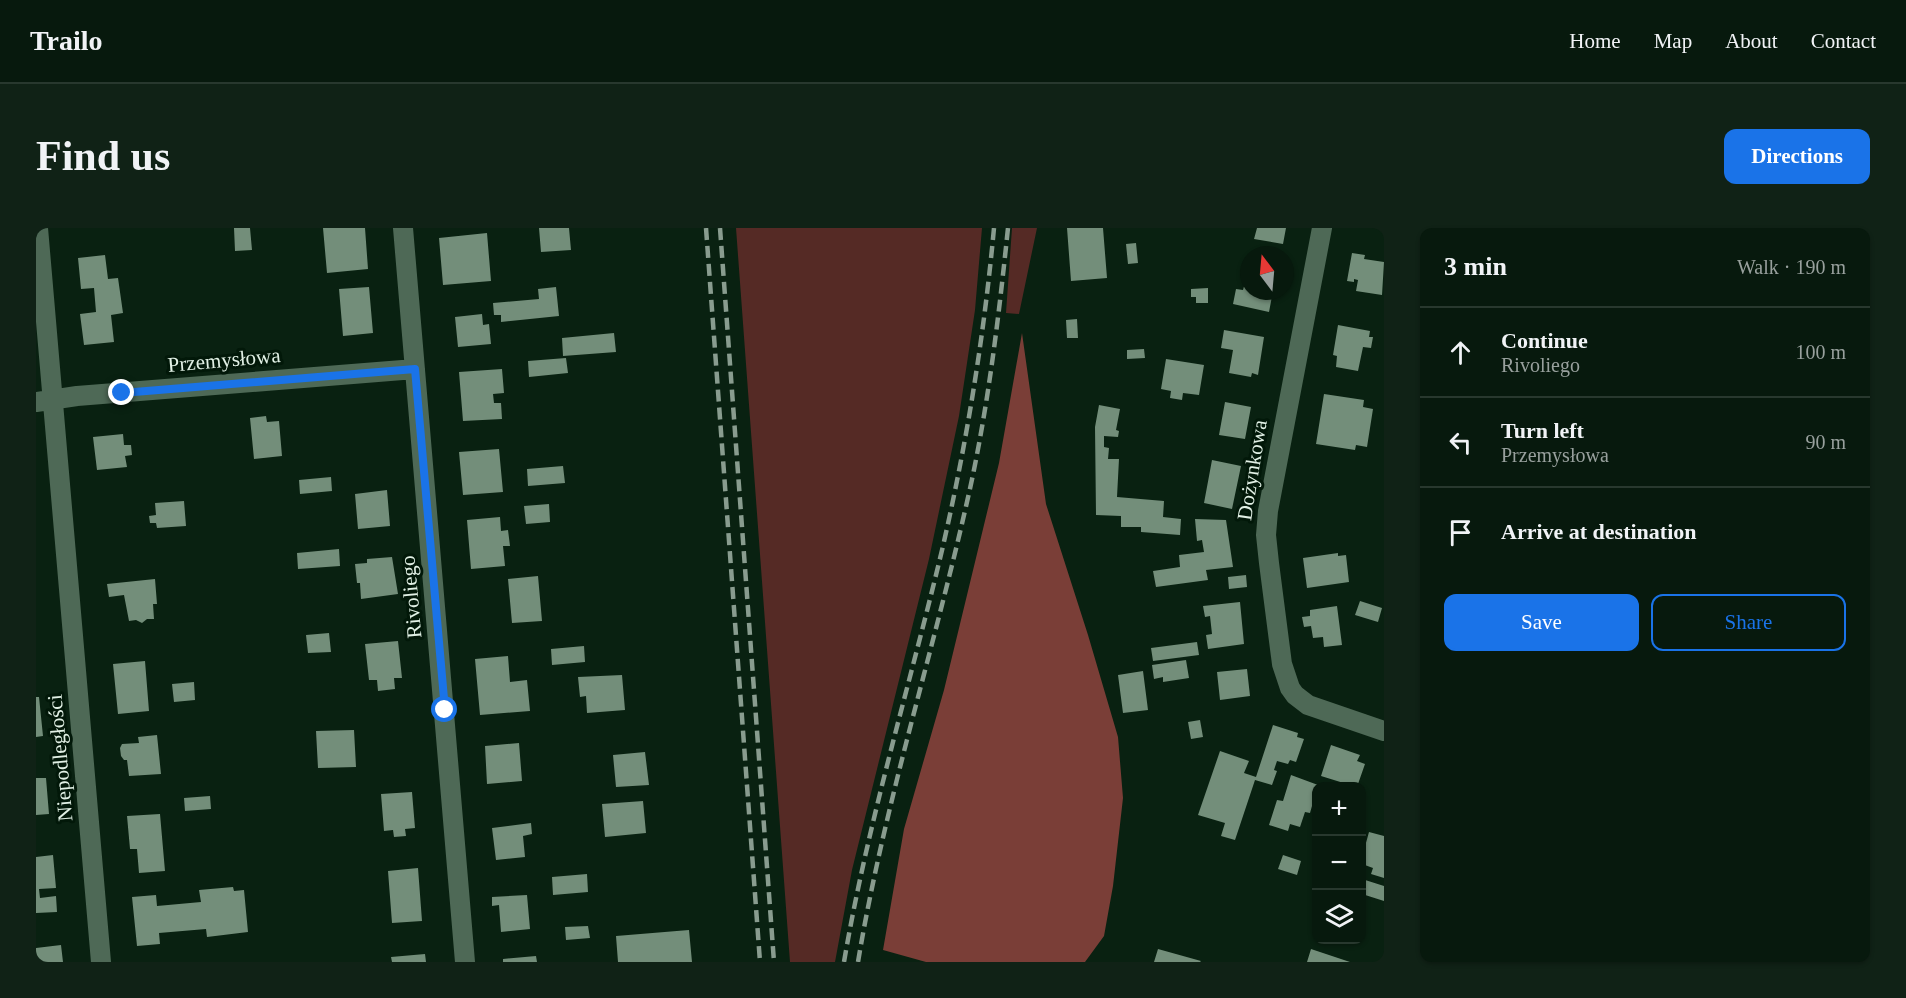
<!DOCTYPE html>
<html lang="en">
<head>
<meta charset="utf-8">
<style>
	body { margin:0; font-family:Georgia,serif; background:#102216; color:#f1f3f6 }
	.controls { position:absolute; right:18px; bottom:18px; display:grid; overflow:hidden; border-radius:12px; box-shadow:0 2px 4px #0004 }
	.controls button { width:54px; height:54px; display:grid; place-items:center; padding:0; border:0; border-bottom:2px solid #28382e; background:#07190d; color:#f1f3f6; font:30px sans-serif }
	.compass { position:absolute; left:1204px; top:18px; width:54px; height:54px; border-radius:50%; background:#07190d; box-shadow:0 2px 4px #0004; rotate:344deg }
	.stop { position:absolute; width:18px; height:18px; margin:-14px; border:4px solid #1a73e8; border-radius:50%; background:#fff }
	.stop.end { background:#1a73e8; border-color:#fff; box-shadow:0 2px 6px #0008 }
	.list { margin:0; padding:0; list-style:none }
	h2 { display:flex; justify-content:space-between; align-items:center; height:78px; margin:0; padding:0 24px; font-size:26px }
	h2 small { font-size:20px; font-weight:400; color:#98a09d }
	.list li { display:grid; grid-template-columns:39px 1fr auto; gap:18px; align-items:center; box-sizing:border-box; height:90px; padding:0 24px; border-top:2px solid #28382e }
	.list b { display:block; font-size:22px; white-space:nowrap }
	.list p { margin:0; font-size:20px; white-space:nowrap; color:#98a09d }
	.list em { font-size:20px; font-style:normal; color:#98a09d }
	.actions { display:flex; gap:12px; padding:18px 24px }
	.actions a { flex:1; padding:14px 0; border:2px solid #1a73e8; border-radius:12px; text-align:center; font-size:21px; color:#1a73e8 }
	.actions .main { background:#1a73e8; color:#fff }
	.icon { flex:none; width:33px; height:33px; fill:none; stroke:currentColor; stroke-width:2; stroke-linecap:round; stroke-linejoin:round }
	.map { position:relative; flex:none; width:1348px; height:734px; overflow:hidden; border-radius:12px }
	header { display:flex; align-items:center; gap:36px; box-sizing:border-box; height:84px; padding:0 30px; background:#07190d; border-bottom:2px solid #28382e }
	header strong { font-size:28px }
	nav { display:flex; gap:33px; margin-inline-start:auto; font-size:21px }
	.intro { display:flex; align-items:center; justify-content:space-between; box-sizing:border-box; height:144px; padding:0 36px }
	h1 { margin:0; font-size:42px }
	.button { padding:15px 27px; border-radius:12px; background:#1a73e8; color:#fff; font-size:21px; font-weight:700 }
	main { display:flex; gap:36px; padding:0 36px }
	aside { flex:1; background:#07190d; border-radius:12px; box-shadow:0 2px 4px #0004 }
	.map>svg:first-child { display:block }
	.green { fill:#552a25 }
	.forest { fill:#7a3e37 }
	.building { fill:#738e7a }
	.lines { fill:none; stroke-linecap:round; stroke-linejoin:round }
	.street { stroke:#4e6956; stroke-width:20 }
	.rail { stroke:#899c8f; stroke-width:4.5; stroke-dasharray:12 6; stroke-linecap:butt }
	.route { stroke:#1a73e8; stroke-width:8 }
	.labels { text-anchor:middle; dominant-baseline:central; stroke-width:6; stroke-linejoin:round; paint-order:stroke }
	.street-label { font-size:21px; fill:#e1f0e5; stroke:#021809 }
</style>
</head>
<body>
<header>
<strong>Trailo</strong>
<nav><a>Home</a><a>Map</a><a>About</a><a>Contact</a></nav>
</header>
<div class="intro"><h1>Find us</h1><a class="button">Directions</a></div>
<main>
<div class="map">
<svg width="1348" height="734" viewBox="0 0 1348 734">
	<rect width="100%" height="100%" fill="#092111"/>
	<path class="green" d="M700,0H946L939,82L923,188L893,331L816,642L799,734H754Z
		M976,0H1001L983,86L970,85Z"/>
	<path class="forest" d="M986,105L1010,276L1052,407L1082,509L1087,570L1077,658L1068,708L1049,734H890L847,722L868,601L908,462L963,235Z"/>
	<path class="building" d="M198,0H214L216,22L199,23Z
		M287,0H329L332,41L291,45Z
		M503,0H533L535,22L505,24Z
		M1031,0H1067L1071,50L1035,53Z
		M1221,0H1250L1247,16L1218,11Z
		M451,5L455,53L407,57L403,10Z
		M1100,15L1102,35L1092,36L1090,16Z
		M1316,25L1329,27L1328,31L1348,34L1346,67L1320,63L1322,52L1318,51V54L1311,53Z
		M69,27L72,51L82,50L87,85L75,87L78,114L48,117L44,86L60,84L58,60L45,61L42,30Z
		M1211,47H1213V63H1237L1233,84L1197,76L1200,61L1207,62Z
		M333,59L337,105L307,108L303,61Z
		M520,59L523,88L465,94V87H458L457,75L503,71L502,61Z
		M1172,60V75H1160V69H1155V61Z
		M446,86L447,97L453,96L455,116L422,119L419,89Z
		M1041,91L1042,110H1031L1030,92Z
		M1302,97L1334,103L1333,109H1337L1335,120L1327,119L1322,143L1300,139L1301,128L1297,127Z
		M1188,102L1228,109L1222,147L1216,145L1215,149L1193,145L1197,122L1185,120Z
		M578,105L580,124L527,128L526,110Z
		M1108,121L1109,130L1091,131V122Z
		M530,130L532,145L493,149L492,133Z
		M1130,131L1168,137L1163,167L1147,165L1146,172L1134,170L1135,163L1125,161Z
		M466,141L468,165L457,166L458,175H465L466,191L427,193L423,144Z
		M1288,166L1328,172L1327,179L1337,181L1331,219L1320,217L1319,222L1280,216Z
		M1189,174L1215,179L1209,211L1183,207Z
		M1063,177L1084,181L1080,202L1083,203L1082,209L1068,208V219L1073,220L1072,231H1083L1081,269L1128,273L1127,289L1145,291L1144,307L1105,304V299H1085V288L1060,287L1059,199Z
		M230,188L231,194L243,193L246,228L218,231L214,190Z
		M87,206L88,217H95L96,227L89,228L91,239L61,242L57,209Z
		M463,221L467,264L427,267L423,224Z
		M1176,232L1205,238L1196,281L1168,275Z
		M527,238L529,255L492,258L491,241Z
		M295,249L296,263L264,266L263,252Z
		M351,262L354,298L322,301L319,266Z
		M148,273L150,298L121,300L120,295H114L113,288L120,287L119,275Z
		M513,276L514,294L490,296L488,278Z
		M464,289L465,303L472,302L474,318H467L469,338L435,341L431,292Z
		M1159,291L1190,292L1197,339L1170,342L1172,352L1120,359L1117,343L1144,339L1143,327L1168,324L1166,312L1161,313Z
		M303,321L304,338L262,341L261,325Z
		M1302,325V328L1310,327L1313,354L1271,360L1267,330Z
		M356,329L362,366L325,371L324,355H321L319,336L331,335V331Z
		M1210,347L1211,359L1193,361L1192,349Z
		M502,348L506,393L476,395L472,351Z
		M119,351L121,376H117L118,391H111L106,395L100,392L93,393L88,367L73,369L71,356Z
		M1324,373L1346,380L1342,394L1319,387Z
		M1204,374L1208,416L1172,421L1170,407L1176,406L1174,388L1169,389L1167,378Z
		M1301,378L1306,417L1288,419L1287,409L1277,410L1275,398L1268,399L1266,389L1274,388V382Z
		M293,405L295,424L272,425L270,407Z
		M362,413L366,450H358L359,461L342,463L341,452H333L329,416Z
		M1161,414L1163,427L1117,433L1115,420Z
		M548,418L549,434L516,437L515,421Z
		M472,428L474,454L491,452L494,483L444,487L439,431Z
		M1150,432L1153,450L1127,454V449L1118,451L1116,437Z
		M109,433L113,483L82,486L77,436Z
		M1211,441L1214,468L1184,472L1181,444Z
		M1107,443L1112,482L1087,485L1082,447Z
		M586,447L589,482L551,485L550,468L544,469L542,449Z
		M158,454L159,472L138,474L136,456Z
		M0,469H3L7,508L0,509Z
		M1164,492L1167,509L1155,511L1152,494Z
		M1237,497L1262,505L1261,509L1268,511L1260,534L1254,532L1252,536L1241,533L1238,542L1241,543L1236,557L1219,552L1199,612L1185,608L1189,595L1162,587L1184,523L1213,533L1208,545L1220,549Z
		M318,502L320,539L282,540L280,503Z
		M121,507L125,546L93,548L91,532H88L85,528L84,520L86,516L103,515L102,509Z
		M483,515L486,553L451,556L449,518Z
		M1295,517L1324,527L1321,533L1329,536L1322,556L1315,554L1314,557L1285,548Z
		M609,524L613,557L580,559L577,527Z
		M1255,547L1282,557L1274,585L1269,584L1264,599L1254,596L1252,603L1233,597L1241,572L1247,573Z
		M0,550H10L13,586L0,587Z
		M376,564L379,600L369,601L370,608L358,609L357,602L348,603L345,566Z
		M174,568L175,581L149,583L148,570Z
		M607,573L610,605L569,609L566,576Z
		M124,586L129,643L103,645L101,621H94L91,588Z
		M495,595L496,606L487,608L489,629L460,632L456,600Z
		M1333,604L1348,608V650L1335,646L1337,640L1326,636V629Z
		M17,627L20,660L3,661L4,670L20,668L21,684L0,685V629Z
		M1247,627L1265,633L1261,647L1242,641Z
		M382,640L386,693L356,695L352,643Z
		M551,646L552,664L517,667L516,649Z
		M1326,651L1348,658V673L1326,666Z
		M197,659L198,663L208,662L212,704L171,709L170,701L123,705L124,716L101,718L96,669L120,667L121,678L165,674L163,662Z
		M491,667L494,701L465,704L463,677L456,678V669Z
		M552,698L554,710L530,712L529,699Z
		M653,702L656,734H582L580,708Z
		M25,717L27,734H0V720Z
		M1122,721L1165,733L1164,734H1118Z
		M1275,721L1314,734H1271Z
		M389,726L390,734H356L355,729Z
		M500,728L501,734H467V731Z"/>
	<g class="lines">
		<path class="street" d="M2,0L65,734
			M367,0L429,734
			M1286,0L1232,283L1230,307L1233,335L1246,436L1254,460L1259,467L1272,477L1348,503
			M0,174L41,168L379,141"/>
		<path class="rail" d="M670,0L724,734
			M684,0L738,734
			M808,734C832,593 874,457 907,318C931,213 948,108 958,0
			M822,734C849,572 900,416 935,256C953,172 963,86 972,0"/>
	</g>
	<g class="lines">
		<path class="route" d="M86,165L379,141L409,482"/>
	</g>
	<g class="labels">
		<g class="street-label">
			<text transform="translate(188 132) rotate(-5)">Przemysłowa</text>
			<text transform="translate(1216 242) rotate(-81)">Dożynkowa</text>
			<text transform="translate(375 369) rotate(-95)">Rivoliego</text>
			<text transform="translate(24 530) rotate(-95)">Niepodległości</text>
		</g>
	</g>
</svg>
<div class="controls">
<button>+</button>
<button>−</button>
<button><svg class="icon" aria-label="layers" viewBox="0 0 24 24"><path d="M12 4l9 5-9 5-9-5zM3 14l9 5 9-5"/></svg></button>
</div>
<svg class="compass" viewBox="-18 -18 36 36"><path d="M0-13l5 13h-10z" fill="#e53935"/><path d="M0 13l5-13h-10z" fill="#98a09d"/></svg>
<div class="stop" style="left:409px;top:482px"></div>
<div class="stop end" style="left:86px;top:165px"></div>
</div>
<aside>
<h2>3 min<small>Walk · 190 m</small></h2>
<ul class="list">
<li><svg class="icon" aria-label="ahead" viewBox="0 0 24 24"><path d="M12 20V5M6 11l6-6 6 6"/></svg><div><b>Continue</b><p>Rivoliego</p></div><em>100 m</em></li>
<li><svg class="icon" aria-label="left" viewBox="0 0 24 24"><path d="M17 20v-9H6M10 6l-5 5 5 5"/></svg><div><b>Turn left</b><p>Przemysłowa</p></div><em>90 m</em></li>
<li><svg class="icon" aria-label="arrive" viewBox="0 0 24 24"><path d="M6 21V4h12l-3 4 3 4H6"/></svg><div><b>Arrive at destination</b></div></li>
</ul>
<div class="actions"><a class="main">Save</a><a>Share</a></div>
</aside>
</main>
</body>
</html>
